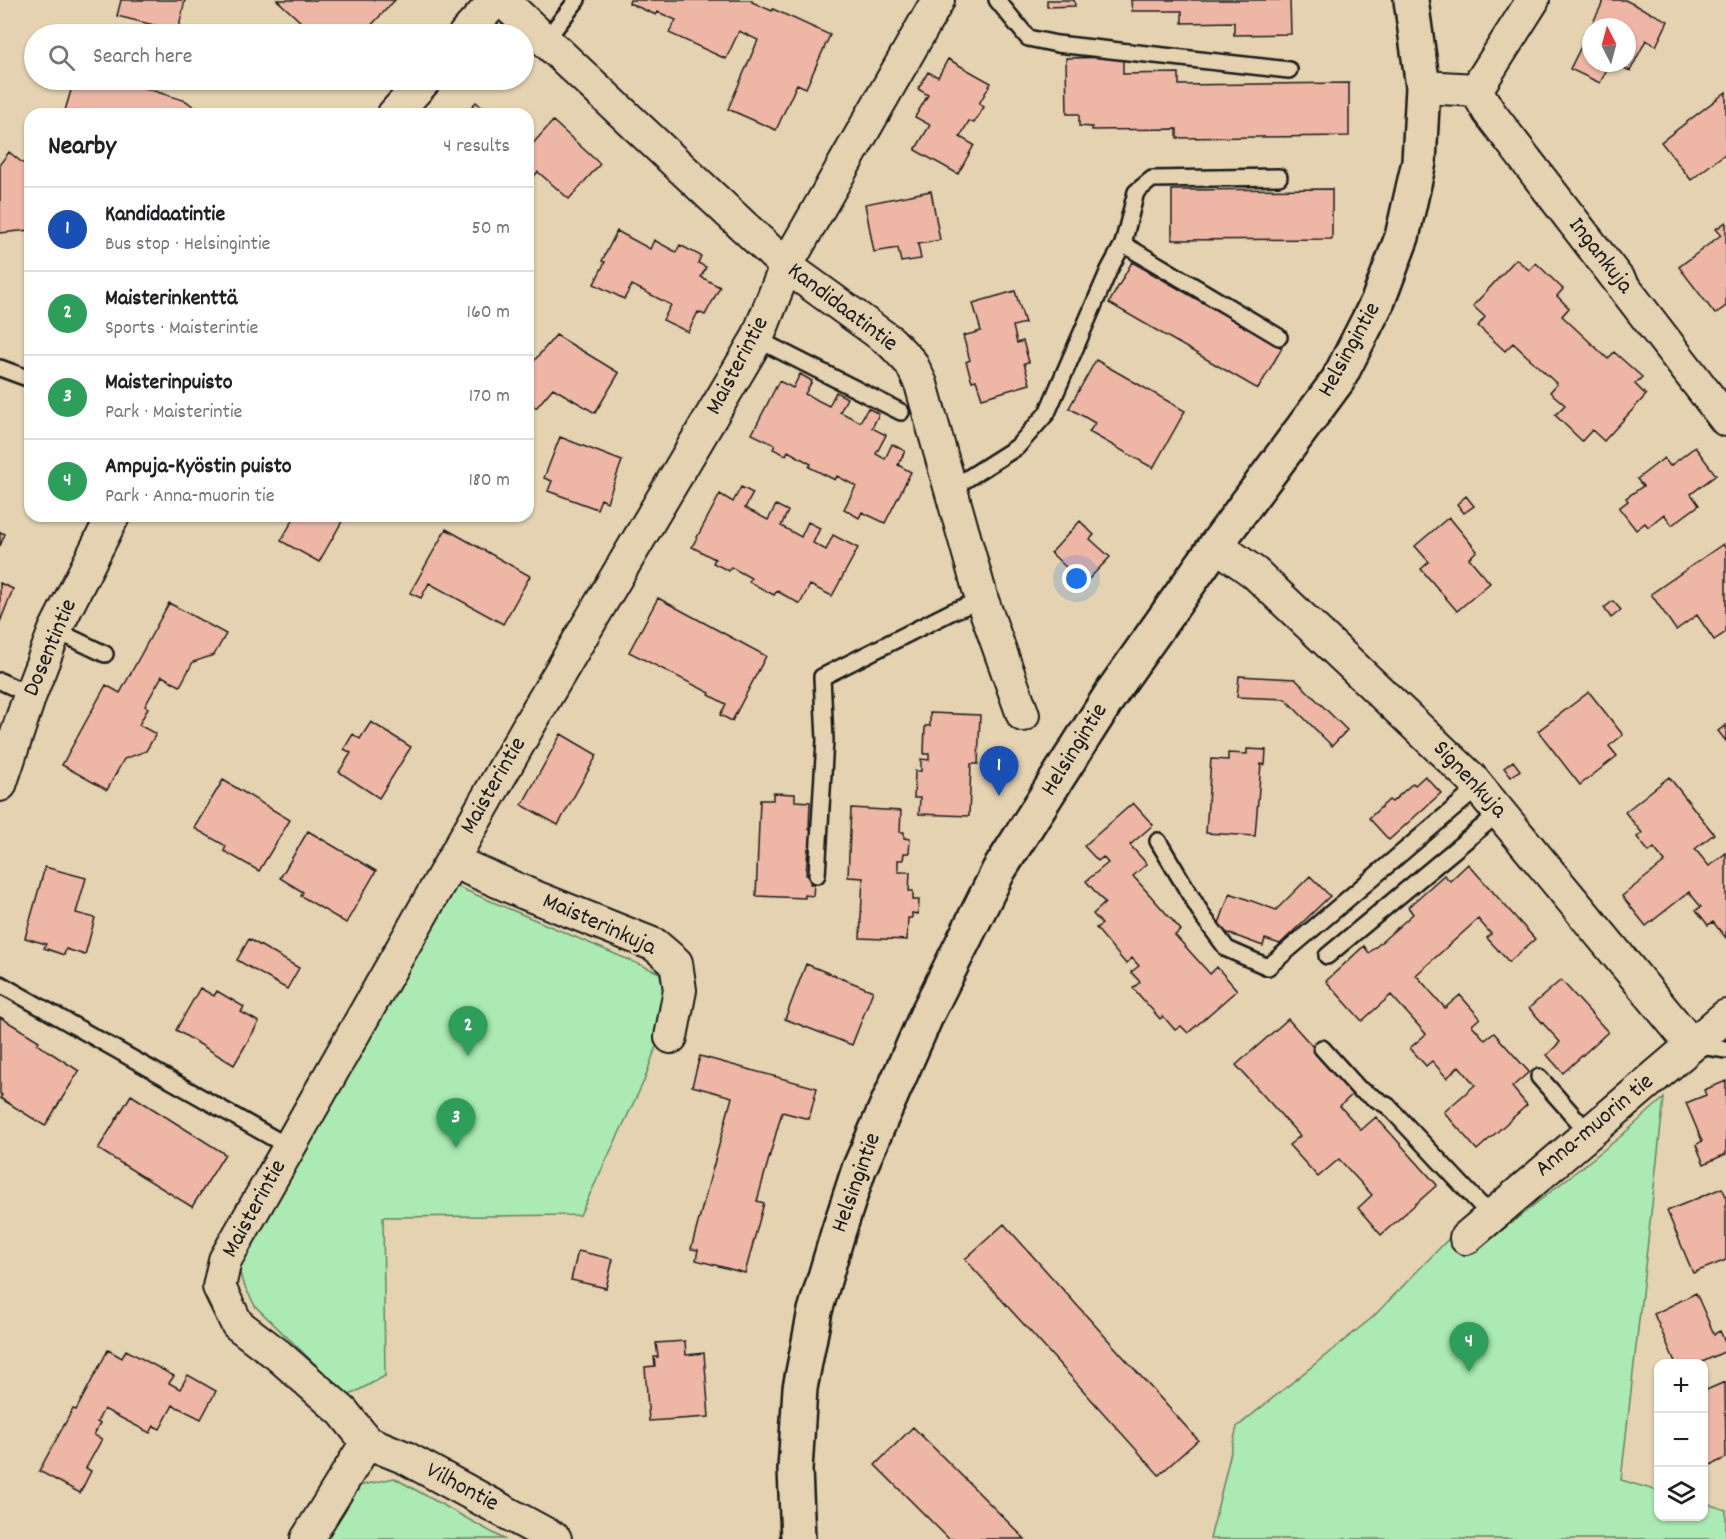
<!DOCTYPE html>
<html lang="en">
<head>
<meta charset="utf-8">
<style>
	body { margin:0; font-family:Dekko,sans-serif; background:#f2f2f2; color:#202124 }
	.controls { position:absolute; right:18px; bottom:18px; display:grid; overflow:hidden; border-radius:12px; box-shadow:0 2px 4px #0004 }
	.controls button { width:54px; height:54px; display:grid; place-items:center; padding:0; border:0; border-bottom:2px solid #e0e0e0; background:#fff; color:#202124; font:30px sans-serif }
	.compass { position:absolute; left:1582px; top:18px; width:54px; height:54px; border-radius:50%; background:#fff; box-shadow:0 2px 4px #0004; rotate:354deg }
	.you { position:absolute; left:1077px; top:579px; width:21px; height:21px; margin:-15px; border:4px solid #fff; border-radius:50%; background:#1a73e8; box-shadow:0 0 0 9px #1a73e833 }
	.badge { display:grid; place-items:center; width:39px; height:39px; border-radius:50%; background:#111827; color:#fff; font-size:20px; font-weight:700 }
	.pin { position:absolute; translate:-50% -50px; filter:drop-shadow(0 2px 3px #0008) }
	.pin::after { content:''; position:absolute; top:32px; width:21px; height:18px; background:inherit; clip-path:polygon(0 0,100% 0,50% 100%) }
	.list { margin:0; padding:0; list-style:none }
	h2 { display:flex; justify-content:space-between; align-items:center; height:78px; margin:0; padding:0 24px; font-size:26px }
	h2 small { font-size:20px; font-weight:400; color:#757577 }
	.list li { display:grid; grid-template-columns:39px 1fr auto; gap:18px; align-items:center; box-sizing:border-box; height:84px; padding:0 24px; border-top:2px solid #e0e0e0 }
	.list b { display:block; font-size:22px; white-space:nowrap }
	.list p { margin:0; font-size:20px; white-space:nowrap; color:#757577 }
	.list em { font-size:20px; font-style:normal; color:#757577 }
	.icon { flex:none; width:33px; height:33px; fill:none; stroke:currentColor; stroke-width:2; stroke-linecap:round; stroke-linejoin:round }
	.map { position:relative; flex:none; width:1726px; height:1539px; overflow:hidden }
	.search { position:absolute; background:#fff; box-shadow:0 2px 4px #0004; left:24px; top:24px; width:510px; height:66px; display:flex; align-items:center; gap:15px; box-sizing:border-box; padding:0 21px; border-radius:33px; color:#757577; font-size:22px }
	.panel { position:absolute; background:#fff; box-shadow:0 2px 4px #0004; left:24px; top:108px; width:510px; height:414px; border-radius:18px }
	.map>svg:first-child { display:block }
	.green { fill:#abeab2; stroke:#648367; stroke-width:1.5 }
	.building { fill:#eeb6a5; stroke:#1c1c1c; stroke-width:1.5 }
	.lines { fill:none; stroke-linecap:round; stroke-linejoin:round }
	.service-casing { stroke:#1c1c1c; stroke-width:20 }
	.minor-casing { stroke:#1c1c1c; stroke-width:36 }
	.secondary-casing { stroke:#1c1c1c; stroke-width:38 }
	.service { stroke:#e4d2b0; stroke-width:15 }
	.minor { stroke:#e4d2b0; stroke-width:32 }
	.secondary { stroke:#e4d2b0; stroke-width:33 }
	.labels { text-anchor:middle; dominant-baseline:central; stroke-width:4.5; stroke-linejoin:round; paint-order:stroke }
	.street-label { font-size:24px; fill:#1c1c1c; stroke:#e4d2b0 }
</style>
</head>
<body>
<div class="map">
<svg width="1726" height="1539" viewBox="0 0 1726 1539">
	<rect width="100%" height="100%" fill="#e4d2b0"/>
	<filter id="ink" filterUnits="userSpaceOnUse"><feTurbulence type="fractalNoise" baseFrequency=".0167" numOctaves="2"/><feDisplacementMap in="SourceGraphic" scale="12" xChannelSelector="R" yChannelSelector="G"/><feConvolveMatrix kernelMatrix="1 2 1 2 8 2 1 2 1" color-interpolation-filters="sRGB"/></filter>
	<g filter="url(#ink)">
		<path class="green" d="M453,885L662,974L670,1006L644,1081L580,1215L383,1217L385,1376L348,1396L255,1306L242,1281L238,1263Z
			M1664,1098L1621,1480L1658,1491V1516H1704V1503L1726,1510V1539H1210L1237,1427L1373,1317L1458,1229L1477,1250L1620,1137Z
			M394,1478L504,1539H324L354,1487Z"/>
		<path class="building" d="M121,0H185L178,31L117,16Z
			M277,0H395L365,32L357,25L348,34H314Z
			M630,0H752V2L772,11L773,9L830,35L806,88L797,84L776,130L728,109L758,40L739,31L726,59L669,33L676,20L658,12L656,15L629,3Z
			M1047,0H1074L1075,6L1047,7Z
			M1131,0H1290L1291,34L1234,35V22L1182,23V11H1132Z
			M1604,0H1625L1668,21L1656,46L1646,40L1630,71L1614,63H1627V27H1591V63H1610L1600,83L1570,69Z
			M1123,57V74L1179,73V85L1349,83V136L1177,138V129L1092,130V127L1079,126V114H1067L1066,58Z
			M948,59L991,83L979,104L984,107L974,123L969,121L960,137L974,145L958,174L915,150L930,125L915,117L928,95L918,89L928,72L938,77Z
			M74,80H137L135,85L186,101L203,114H137L127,111L126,114H64Z
			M1726,92V153L1691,180L1661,142Z
			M476,102L490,114H465Z
			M553,121L600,164L569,199L538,172L528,182V149Z
			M9,152L30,169V230L0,233V164Z
			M1332,189V239L1172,240V190Z
			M931,191L940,240L918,244L921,259L901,262L898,248L874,252L865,204Z
			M1726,222V306L1715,314L1679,267L1721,235L1716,229Z
			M617,231L650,249L654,240L676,252L680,245L701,256L698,263L706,267L701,277L720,287L705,315L698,312L688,332L663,320L671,305L632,285L624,299L594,284L605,262L602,261Z
			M1516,259L1529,270L1536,263L1563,289L1557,296L1569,308L1562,316L1608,359L1614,352L1642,377L1635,384L1646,395L1604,441L1592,430L1582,441L1555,415L1565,405L1550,392L1557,384L1513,343L1505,351L1478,326L1485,317L1473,306Z
			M1132,262L1282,348L1258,389L1109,303Z
			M1015,291L1025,323L1013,326L1017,343L1023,341L1029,362L1024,363L1030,384L982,398L976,380L972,381L966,362L970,360L963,336L981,331L973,303Z
			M556,335L619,373L595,413L553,388L536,408L528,401V368Z
			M1096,360L1185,411L1153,468L1089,432L1095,423L1069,408Z
			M800,374L812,381L805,394L829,406L836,392L847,398L840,412L860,422L868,408L879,414L872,428L886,435L876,454L885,459L892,444L905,451L898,465L911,472L885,523L862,512L859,518L844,509L856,486L837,476L835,480L809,467L811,464L788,451L786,455L773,449L775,445L752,434L779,381L793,388Z
			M560,437L622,461L607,502L601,499L597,509L548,491L552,481L544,478Z
			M1695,447L1716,475L1691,494L1699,505L1672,525L1664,514L1648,527L1645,523L1636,530L1619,508L1628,501L1626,498L1643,486L1637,479L1664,458L1670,466Z
			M741,487L753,493L745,508L768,520L776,505L788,511L781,526L801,537L808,522L820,528L813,543L826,550L833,535L858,548L832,596L810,585L800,604L777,591L774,595L749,582L751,578L731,567L729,571L713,563L715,559L692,547L720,494L733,502Z
			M1466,496L1474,506L1464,513L1457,504Z
			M295,516H345L319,562L281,541Z
			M1449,517L1477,551L1469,558L1490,583L1457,611L1421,569L1429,562L1415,546Z
			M1080,521L1094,535L1090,539L1110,557L1084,584L1051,553Z
			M446,529L530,576L503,624L429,583L421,598L410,593Z
			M0,532L5,534L0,546Z
			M1723,544L1726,549V632L1714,640L1697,615L1676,630L1651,594Z
			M0,583L13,589L0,622Z
			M658,598L766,656L732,721L720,715L726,704L709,695L710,693L629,652Z
			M1613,601L1621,610L1611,618L1604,608Z
			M169,603L226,634L214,655L193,662L180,686L162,676L145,706L148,708L139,725L156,734L146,751L124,759L107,790L62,765L106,685L120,693Z
			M1239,676L1295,679L1347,730L1332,746L1285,699L1237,697Z
			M1589,692L1623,735L1609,746L1617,756L1580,785L1538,731Z
			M930,713L980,715L978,764H971L969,816L919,814L920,798H914L915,771H921V759L929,760V754H924L925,726H930Z
			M371,722L411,747L379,798L339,772L351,753L344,749L353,734L360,739Z
			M1726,725V741L1718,731Z
			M561,734L597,755L558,825L522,805Z
			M1247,749L1266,750L1265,765L1261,764L1255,836L1206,833L1211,759L1228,760V753L1247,754Z
			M1513,761L1520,770L1511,777L1504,768Z
			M1425,776L1441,793L1389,840L1369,818L1389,800L1392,802L1413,783L1415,785Z
			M1669,777L1714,834L1695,849L1709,866L1726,853V938L1713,922L1708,925L1696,910L1701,907L1689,892L1646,926L1622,896L1665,862L1654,848L1649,852L1637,837L1642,833L1625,812Z
			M223,780L290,820L259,871L224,851L226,846L194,828Z
			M773,793L795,794V801L810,802L809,829H816L812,848H808L806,875L810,876V884H814L813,896L805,895V898L756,896L760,800H773Z
			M1133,803L1153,825L1130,845L1147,864L1133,876L1181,930L1175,935L1210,974L1217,967L1237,990L1188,1033L1181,1026L1175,1030L1163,1016L1160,1019L1133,988L1140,982L1131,972L1139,966L1132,958L1126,964L1096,928L1102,924L1093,914L1105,903L1086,881L1108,863L1103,857L1098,861L1084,846Z
			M851,808L901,811L900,832H904V838L910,839L909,853H904L903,860H898V872H910L909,891H913V900H919L918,914L912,913V918H908L907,940L860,938L863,878L848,877Z
			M308,831L376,871L346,923L301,896L303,892L280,878Z
			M1468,864L1535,939L1509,962L1487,938L1491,934L1478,919L1416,975L1445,1008L1460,995L1480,1018L1472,1025L1485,1040L1494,1033L1529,1072L1512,1087L1527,1105L1477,1150L1444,1112L1475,1085L1459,1066L1447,1078L1432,1061L1426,1066L1410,1048L1426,1034L1391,995L1362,1021L1326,981L1364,946L1369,953L1413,914L1408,907L1444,875L1450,881Z
			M45,867L86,878L76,913L95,918L85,955L66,949L64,955L44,948L46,944L25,938Z
			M1310,876L1330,896L1280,944L1265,939L1263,946L1217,929L1230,893L1276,910Z
			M249,939L299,968L287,989L237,960Z
			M806,964L873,991L852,1045L785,1019Z
			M1561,980L1608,1032L1563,1073L1547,1055L1560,1042L1529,1008Z
			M200,988L214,996L217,991L244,1007L241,1012L259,1022L234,1065L176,1030Z
			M0,1017L39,1041L37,1044L79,1071L45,1126L0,1098L2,1095L0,1094Z
			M1288,1019L1354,1093L1340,1106L1361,1130L1376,1117L1437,1185L1381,1235L1358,1208L1372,1195L1339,1159L1318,1177L1289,1145L1300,1136L1236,1065Z
			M700,1056L817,1088L809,1119L782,1112L757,1201L764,1203L745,1273L696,1260L698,1250L691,1249L732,1097L692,1086Z
			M1726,1081V1154L1704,1164L1696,1145L1702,1141L1686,1103L1706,1095L1704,1090Z
			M131,1095L225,1154L192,1207L98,1149Z
			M1722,1188L1726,1196V1260L1693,1273L1667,1211Z
			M1004,1224L1198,1440L1159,1475L965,1259Z
			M578,1251L613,1259L606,1288L571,1280Z
			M1696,1293L1714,1334L1720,1331L1726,1344V1351L1698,1364H1676L1654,1314Z
			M685,1341L686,1355L704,1353L709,1417L649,1421L645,1367L655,1366L654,1357H658L656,1343Z
			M108,1350L122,1358L126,1350L174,1376L169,1383L180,1389L188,1375L216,1391L201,1419L173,1405L160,1429L154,1426L150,1433L104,1409L97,1422L100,1423L94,1435L102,1439L86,1468L91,1471L80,1493L39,1471L73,1409L76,1410Z
			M1725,1382L1726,1458L1704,1468V1391Z
			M913,1427L1025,1539H949L875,1465Z"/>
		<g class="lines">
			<defs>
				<path id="service" d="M997,0L1028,38L1057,44L1289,70
					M545,41L577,0
					M1123,244L1279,337
					M757,339L901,412
					M0,368L30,379
					M951,489L1017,447L1047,413L1109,270L1123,244L1136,192L1152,179L1279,177
					M55,630L105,654
					M0,681L30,695
					M1158,841L1204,918L1227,949L1268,967L1479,787
					M817,875L825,740L822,677L953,611L982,600
					M1327,956L1500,812
					M0,984L289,1147
					M1694,1045L1726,1050
					M1322,1048L1359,1089L1388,1106L1491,1216
					M1539,1077L1588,1132"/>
				<path id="minor" d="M502,0L786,266L891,342L911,363L921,384L982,600L1023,715
					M465,34L496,0
					M1423,87L1476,90L1533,0
					M1476,90L1489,112L1726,420
					M394,114L425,80
					M1216,545L1255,573L1471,778L1692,1045
					M0,785L30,695L55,630L113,516
					M452,861L525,893L655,945L676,963L680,990L671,1037
					M1466,1238L1726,1016
					M367,1442L406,1458L555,1539
					M307,1539L367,1442L343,1412L278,1355L237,1324L219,1287L225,1260L533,718L757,339L786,266L938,0"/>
				<path id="secondary" d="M798,1539L795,1470L800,1388L815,1311L838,1233L859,1169L927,1014L999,870L1113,691L1216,545L1338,380L1378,301L1402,237L1419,162L1423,87L1411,0"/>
			</defs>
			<use href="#service" class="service-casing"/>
			<use href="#minor" class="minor-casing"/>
			<use href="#secondary" class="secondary-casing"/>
			<use href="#service" class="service"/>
			<use href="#minor" class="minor"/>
			<use href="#secondary" class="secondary"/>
		</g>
	</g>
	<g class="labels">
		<g class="street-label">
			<text transform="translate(1600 256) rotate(52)">Ingankuja</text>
			<text transform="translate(842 308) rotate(37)">Kandidaatintie</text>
			<text transform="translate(1350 350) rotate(-61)">Helsingintie</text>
			<text transform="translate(738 366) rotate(-62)">Maisterintie</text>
			<text transform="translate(51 648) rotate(-67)">Dosentintie</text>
			<text transform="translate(1075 750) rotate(-58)">Helsingintie</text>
			<text transform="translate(1469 780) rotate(47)">Signenkuja</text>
			<text transform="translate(494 786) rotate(-60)">Maisterintie</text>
			<text transform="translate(599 925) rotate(24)">Maisterinkuja</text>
			<text transform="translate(1595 1126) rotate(-40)">Anna-muorin tie</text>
			<text transform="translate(857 1183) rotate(-70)">Helsingintie</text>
			<text transform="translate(255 1209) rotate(-61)">Maisterintie</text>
			<text transform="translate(462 1488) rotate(28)">Vilhontie</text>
		</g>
	</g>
</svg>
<div class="controls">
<button>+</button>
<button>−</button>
<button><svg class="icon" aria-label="layers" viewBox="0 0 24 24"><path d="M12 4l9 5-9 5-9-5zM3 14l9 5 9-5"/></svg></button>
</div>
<svg class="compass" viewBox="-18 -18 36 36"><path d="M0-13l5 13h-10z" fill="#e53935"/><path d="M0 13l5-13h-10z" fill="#757577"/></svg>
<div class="you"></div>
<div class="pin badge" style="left:999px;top:796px;background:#1a4fb4">1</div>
<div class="pin badge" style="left:468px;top:1056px;background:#2e9e5b">2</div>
<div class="pin badge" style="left:456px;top:1148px;background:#2e9e5b">3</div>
<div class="pin badge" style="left:1469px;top:1372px;background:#2e9e5b">4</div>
<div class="search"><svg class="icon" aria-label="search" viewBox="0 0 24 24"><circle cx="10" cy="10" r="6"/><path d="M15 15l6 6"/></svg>Search here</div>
<section class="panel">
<h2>Nearby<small>4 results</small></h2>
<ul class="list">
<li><span class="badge" style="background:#1a4fb4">1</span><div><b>Kandidaatintie</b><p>Bus stop · Helsingintie</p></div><em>50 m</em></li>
<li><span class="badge" style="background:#2e9e5b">2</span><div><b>Maisterinkenttä</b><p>Sports · Maisterintie</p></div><em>160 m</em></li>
<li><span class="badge" style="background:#2e9e5b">3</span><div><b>Maisterinpuisto</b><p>Park · Maisterintie</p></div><em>170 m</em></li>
<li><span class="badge" style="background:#2e9e5b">4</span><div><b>Ampuja-Kyöstin puisto</b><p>Park · Anna-muorin tie</p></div><em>180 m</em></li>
</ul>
</section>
</div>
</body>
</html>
